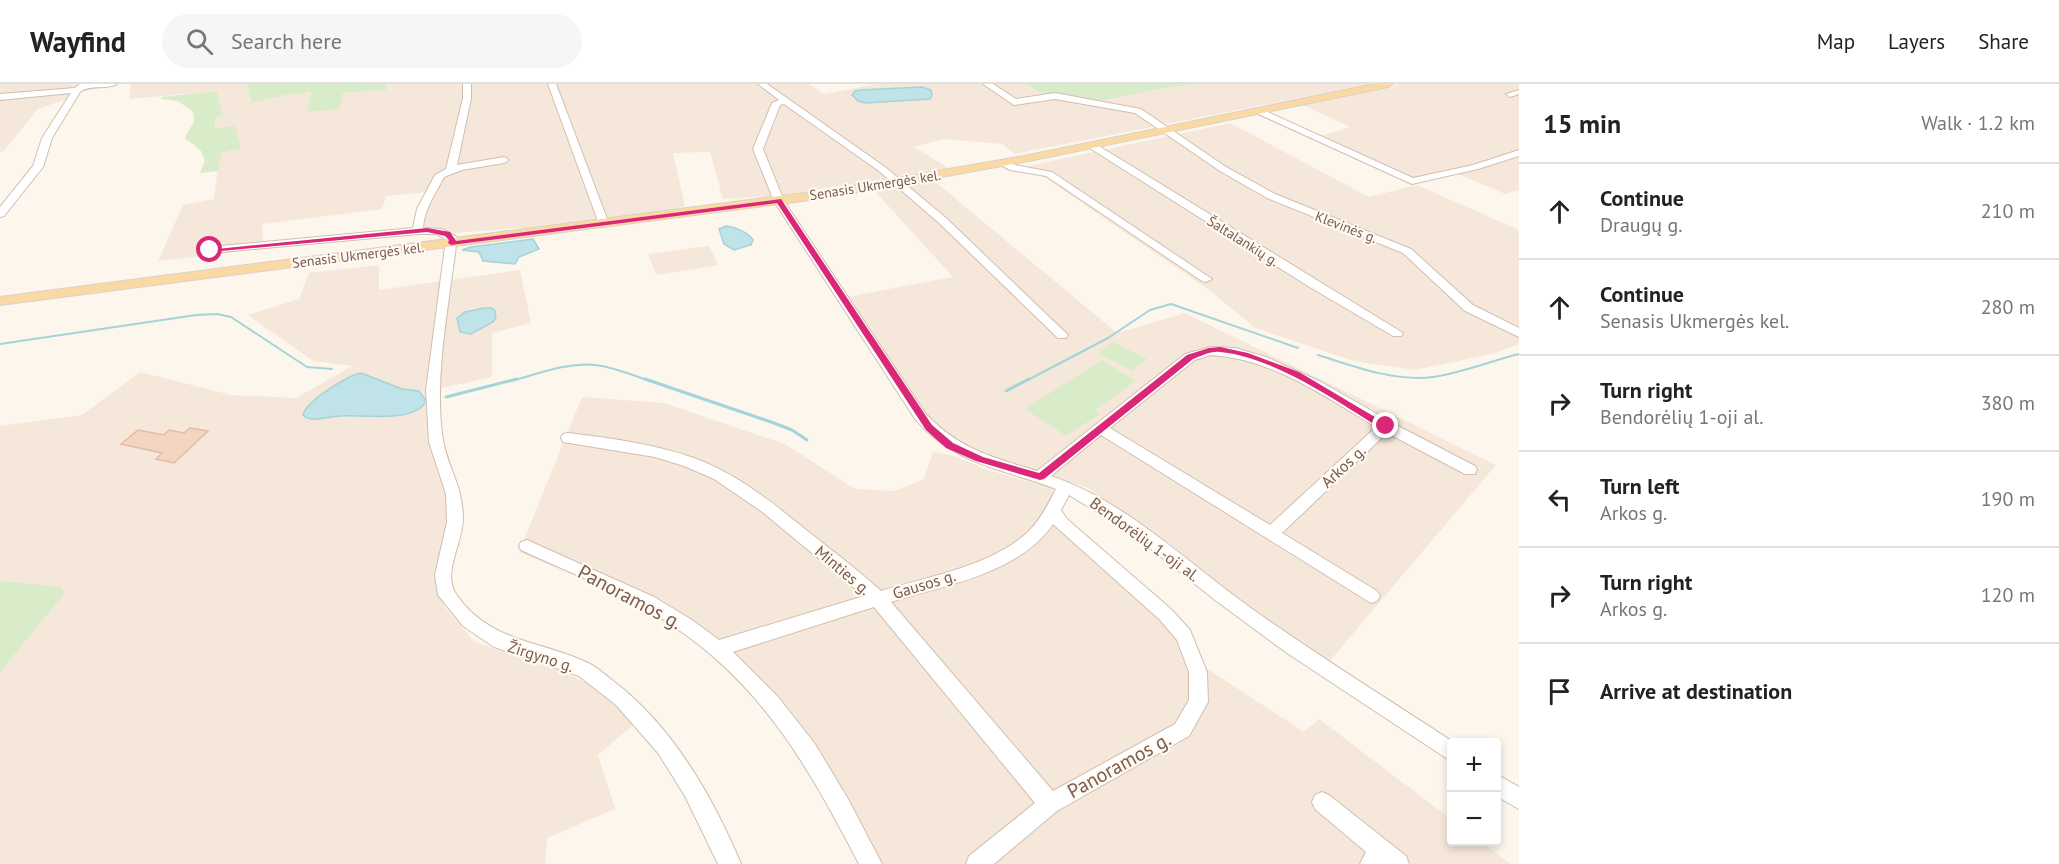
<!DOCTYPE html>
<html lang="en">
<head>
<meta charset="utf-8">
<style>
	body { margin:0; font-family:"PT Sans",sans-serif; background:#f6f6f6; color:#222 }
	.controls { position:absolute; right:18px; bottom:18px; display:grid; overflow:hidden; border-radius:6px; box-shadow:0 3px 9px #0003 }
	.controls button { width:54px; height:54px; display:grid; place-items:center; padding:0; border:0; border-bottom:2px solid #e0e0e0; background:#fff; color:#222; font:30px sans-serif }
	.stop { position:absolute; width:18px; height:18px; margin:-14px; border:4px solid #db2777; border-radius:50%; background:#fff }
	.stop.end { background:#db2777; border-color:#fff; box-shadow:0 2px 6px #0008 }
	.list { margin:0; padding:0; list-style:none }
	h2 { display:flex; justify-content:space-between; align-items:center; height:78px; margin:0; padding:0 24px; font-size:26px }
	h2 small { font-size:20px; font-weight:400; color:#767676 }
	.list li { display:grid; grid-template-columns:39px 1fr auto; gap:18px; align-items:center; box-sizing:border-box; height:96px; padding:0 24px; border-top:2px solid #e0e0e0 }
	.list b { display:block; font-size:22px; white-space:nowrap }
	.list p { margin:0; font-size:20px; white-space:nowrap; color:#767676 }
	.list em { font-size:20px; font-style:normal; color:#767676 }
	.icon { flex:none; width:33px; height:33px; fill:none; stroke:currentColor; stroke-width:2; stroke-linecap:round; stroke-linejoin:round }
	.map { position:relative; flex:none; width:1519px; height:780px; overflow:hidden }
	header { display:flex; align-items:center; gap:36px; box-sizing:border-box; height:84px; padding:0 30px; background:#fff; border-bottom:2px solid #e0e0e0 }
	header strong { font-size:28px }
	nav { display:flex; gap:33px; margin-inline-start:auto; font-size:21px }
	.search { width:420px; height:54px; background:#f6f6f6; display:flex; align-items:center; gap:15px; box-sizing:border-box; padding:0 21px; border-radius:33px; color:#767676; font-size:22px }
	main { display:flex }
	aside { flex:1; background:#fff }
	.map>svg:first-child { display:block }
	.residential { fill:#f5e8da }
	.green { fill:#d8ecc9 }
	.water { fill:#bfe3e8; stroke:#a5d3da; stroke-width:1.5 }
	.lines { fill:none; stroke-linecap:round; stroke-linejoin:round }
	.stream-far1 { stroke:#a5d3da; stroke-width:2 }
	.stream { stroke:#a5d3da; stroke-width:3 }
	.building { fill:#f3d5c3; stroke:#e6bba3; stroke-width:1.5 }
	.minor-casing { stroke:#d1beb0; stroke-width:2 }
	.major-casing { stroke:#dad1cd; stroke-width:2 }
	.minor { fill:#fff; fill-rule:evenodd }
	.major { fill:#fbd9a5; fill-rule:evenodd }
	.route { fill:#db2777 }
	.labels { text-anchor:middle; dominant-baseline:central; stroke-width:4.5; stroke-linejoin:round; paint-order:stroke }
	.far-street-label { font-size:14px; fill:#7a5c4d; stroke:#fffaf3 }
	.street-label { font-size:16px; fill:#7a5c4d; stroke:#fffaf3 }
	.near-street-label { font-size:20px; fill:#7a5c4d; stroke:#fffaf3 }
</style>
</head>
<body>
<header>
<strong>Wayfind</strong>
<div class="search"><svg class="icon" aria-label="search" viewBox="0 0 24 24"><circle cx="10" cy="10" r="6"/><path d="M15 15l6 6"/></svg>Search here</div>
<nav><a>Map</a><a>Layers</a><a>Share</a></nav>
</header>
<main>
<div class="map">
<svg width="1519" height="780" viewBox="0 0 1519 780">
	<rect width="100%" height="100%" fill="#fdf6ec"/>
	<path class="residential" d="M0,0H88L70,14L38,25L4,67L0,68Z
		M131,0H247L252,19L286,11L311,8L308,28L343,9L385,6L387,0H809L824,10L878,0H1026L1046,12L1055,10L1100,17L1160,5L1196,0H1369L1015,70L1003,60L943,55L914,63L950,85L772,112L723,115L710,68L673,69L685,122L668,126L538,143L452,149L421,142L428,108L386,112L382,125L262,140L263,165L158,177L183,121L214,115L220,69L241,64L215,44V32L223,31L217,7L129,15Z
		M1402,0H1519V106L1505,110L1451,87L1414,95L1318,53L1350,43L1303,21Z
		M1230,39L1369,113L1417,101L1519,146V260L1496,269L1415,286L1353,277L1255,244L1209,206L1028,82Z
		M933,96L1117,249L1185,229L1496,381L1328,579L1227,510L1088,404L965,363L940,346L914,314L846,213L953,193L873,105Z
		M709,162L718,181L656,191L648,170Z
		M379,181V206L520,186L531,239L492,249V293L428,307L449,421L436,496L445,524L475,558L575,593L596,604L634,640L598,671L615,725L547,754L545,780H0V342L82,331L140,288L231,311L296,314L352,282L313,277L248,231L299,215L309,189Z
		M582,313L664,319L785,360L855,405L895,407L924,395L933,368L954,372L985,385L1051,404L1056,412L1050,425L1191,551L1206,584L1304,648L1319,635L1451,735L1452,758H1481L1511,780H858L799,670L757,617L706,566L633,517L519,468Z"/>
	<path class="green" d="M247,0H387L386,6L343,9L339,25L307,28L311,8L286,11L252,19Z
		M1026,0H1196L1160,5L1100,17L1055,10L1046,12Z
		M217,7L223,31L215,33V44L235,42L241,64L221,69L218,87L200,89L205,76L201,67L185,54L194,37L193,28L178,17L162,15L161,13Z
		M1113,258L1147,275L1132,287L1098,269Z
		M1102,276L1136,297L1095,326L1100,330L1066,352L1025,325Z
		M0,497L61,503L64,510L0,588Z"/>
	<path class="water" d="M922,3L931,6L932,11L930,15L865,19L858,17L852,11L855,7L861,6Z
		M726,142C735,143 748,148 753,156L751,161L734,166L724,160L719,145Z
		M533,155L539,165L519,173L515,180L483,177L479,168L462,166L471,163Z
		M484,224H492L495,227L496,234L493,238L471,250L460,248L457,234L465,228Z
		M361,289L402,305L419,307L426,317C415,340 361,330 340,332C328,332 312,340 303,331C306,317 347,292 361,289Z"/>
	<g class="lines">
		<path class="stream-far1" d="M0,260L196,231L217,230L231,233L307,283L332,285
			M1318,271C1353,282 1395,298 1433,293C1461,289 1491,277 1519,270
			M511,297C538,290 568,278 595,281C614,283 632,291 650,297
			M1026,297L1108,254L1150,226L1171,220L1298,264"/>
		<path class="stream" d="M645,295L774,339L792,346L807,356
			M1006,307L1029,295
			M446,313L517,295"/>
	</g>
	<path class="building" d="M190,344L208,347L174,379L156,375L162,369L121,360L138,346L164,351L169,346L184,349Z"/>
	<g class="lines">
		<defs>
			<path id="minor" d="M80,0H117C106,6 91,0 80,8L52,54L43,83L4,132L0,133V123L33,82L42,54L71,9L0,16V10L75,4Z
				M463,0H471V14L457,81L504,73L509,76L504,79L462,86L444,93C436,109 424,125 423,144L442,145L457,153C450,216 433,294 443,356C448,385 463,401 463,435C463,458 442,489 456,510C490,560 543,556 590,580C598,584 605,591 612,596C671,640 713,713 741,780H718L685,712L658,669L616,621L579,592L494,563L463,542L438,511L435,491L447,438L446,410L429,358L426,306L446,155L436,150H418L210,169L204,166L210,163L413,144L417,125L435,91L446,85L463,14Z
				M548,0H556L609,140L608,142L604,143L599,140Z
				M758,0H767L885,83L946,134L1068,251L1066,254H1058L938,138L879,87L784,20L780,21L763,65L784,117L925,329C958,365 992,373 1037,387L1185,270L1211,263L1235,264L1266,273L1321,298L1400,343L1475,382L1477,386L1475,390H1465L1387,349L1282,449L1377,507L1380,512L1377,517L1371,519L1101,351L1051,392C1127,418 1184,476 1248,522C1315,570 1385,613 1453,658L1452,678L1287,569L1215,516L1131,449L1069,411L1061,426L1067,435L1172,526L1190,546L1207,588L1208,618L1189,652L1057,727L994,780H966L969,772L1035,719L874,523L733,568L778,613L815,660L848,715L882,780H859C807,680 760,596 661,534C617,506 568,488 521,466L519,462L521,458L527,456L654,513L692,536L719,556L864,512L761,427L714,395L684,382L655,373L563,358L561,354L563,350L568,349C611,354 654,360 694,374C738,390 774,420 810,449C834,468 858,486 881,507C927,493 992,482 1028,448C1040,436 1048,421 1056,405C1001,384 957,382 915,335L774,117L753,65L772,19L779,16ZM1211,271C1273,275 1324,312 1376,343L1270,441L1110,344L1195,276ZM1053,440L1160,536L1177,556L1189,588V616L1175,640L1053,707L891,518C945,501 1019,490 1053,440Z
				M983,0H993L1016,15L1055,9L1141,25L1226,83L1275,110L1411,165L1473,221L1519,244V253L1465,227L1403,169L1267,114L1220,87L1135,29L1055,15L1014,21Z
				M1519,6V10L1510,13L1506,10Z
				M1259,24L1413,94L1473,81L1519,66V72L1478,85L1412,100L1256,29L1255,27Z
				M1088,59H1094L1403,249L1401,252H1393L1308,202L1088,63Z
				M1002,76L1015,81L1052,88L1212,195L1206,198L1202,197L1046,92L1010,86L997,79Z
				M1496,690L1519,703V725L1496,712Z
				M1322,708L1329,711L1406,772L1409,780H1360L1366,768L1315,725L1312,718L1315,711Z"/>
			<path id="major" d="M1374,0H1393L1388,3L1024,78L833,113L0,221V213L833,105L1024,72Z"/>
		</defs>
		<use href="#minor" class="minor-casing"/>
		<use href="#major" class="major-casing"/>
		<use href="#minor" class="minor"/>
		<use href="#major" class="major"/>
	</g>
	<path class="route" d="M781,115L932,341L953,359L983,373L1039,389L1187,271L1209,264L1220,263L1248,269L1299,288L1390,342L1382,345C1336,317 1274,273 1220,268C1210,267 1202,272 1193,275L1044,395L1040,396L976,377L946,364L926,346L777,119L451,161L448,159L449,156L445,152L427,148L210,168L207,166L427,144L450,148L456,157Z"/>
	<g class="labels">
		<g class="far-street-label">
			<text transform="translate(875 101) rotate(-9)">Senasis Ukmergės kel.</text>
			<text transform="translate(1346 143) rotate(21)">Klevinės g.</text>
			<text transform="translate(1243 157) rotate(32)">Šaltalankių g.</text>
			<text transform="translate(358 171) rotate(-7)">Senasis Ukmergės kel.</text>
		</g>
		<g class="street-label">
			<text transform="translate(1343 382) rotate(-43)">Arkos g.</text>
			<text transform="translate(1145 455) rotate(36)">Bendorėlių 1-oji al.</text>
			<text transform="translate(843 486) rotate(40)">Minties g.</text>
			<text transform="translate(924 500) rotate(-17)">Gausos g.</text>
			<text transform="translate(541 572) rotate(18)">Žirgyno g.</text>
		</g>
		<g class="near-street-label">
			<text transform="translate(630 513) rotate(28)">Panoramos g.</text>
			<text transform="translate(1119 681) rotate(-29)">Panoramos g.</text>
		</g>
	</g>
</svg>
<div class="controls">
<button>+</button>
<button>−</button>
</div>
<div class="stop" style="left:210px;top:166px"></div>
<div class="stop end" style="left:1386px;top:342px"></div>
</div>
<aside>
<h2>15 min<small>Walk · 1.2 km</small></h2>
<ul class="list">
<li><svg class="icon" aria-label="ahead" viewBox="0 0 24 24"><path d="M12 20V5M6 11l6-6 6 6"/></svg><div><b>Continue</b><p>Draugų g.</p></div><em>210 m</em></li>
<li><svg class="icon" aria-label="ahead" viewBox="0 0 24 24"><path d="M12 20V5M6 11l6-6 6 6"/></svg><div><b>Continue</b><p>Senasis Ukmergės kel.</p></div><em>280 m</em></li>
<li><svg class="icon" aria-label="right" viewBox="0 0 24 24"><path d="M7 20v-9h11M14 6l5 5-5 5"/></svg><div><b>Turn right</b><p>Bendorėlių 1-oji al.</p></div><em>380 m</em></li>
<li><svg class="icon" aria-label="left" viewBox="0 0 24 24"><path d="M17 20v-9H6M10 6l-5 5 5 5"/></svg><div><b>Turn left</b><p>Arkos g.</p></div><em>190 m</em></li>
<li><svg class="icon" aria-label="right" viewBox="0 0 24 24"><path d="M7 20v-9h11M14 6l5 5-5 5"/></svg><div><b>Turn right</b><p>Arkos g.</p></div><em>120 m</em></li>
<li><svg class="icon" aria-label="arrive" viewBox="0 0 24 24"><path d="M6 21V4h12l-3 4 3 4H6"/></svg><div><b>Arrive at destination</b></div></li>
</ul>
</aside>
</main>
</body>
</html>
